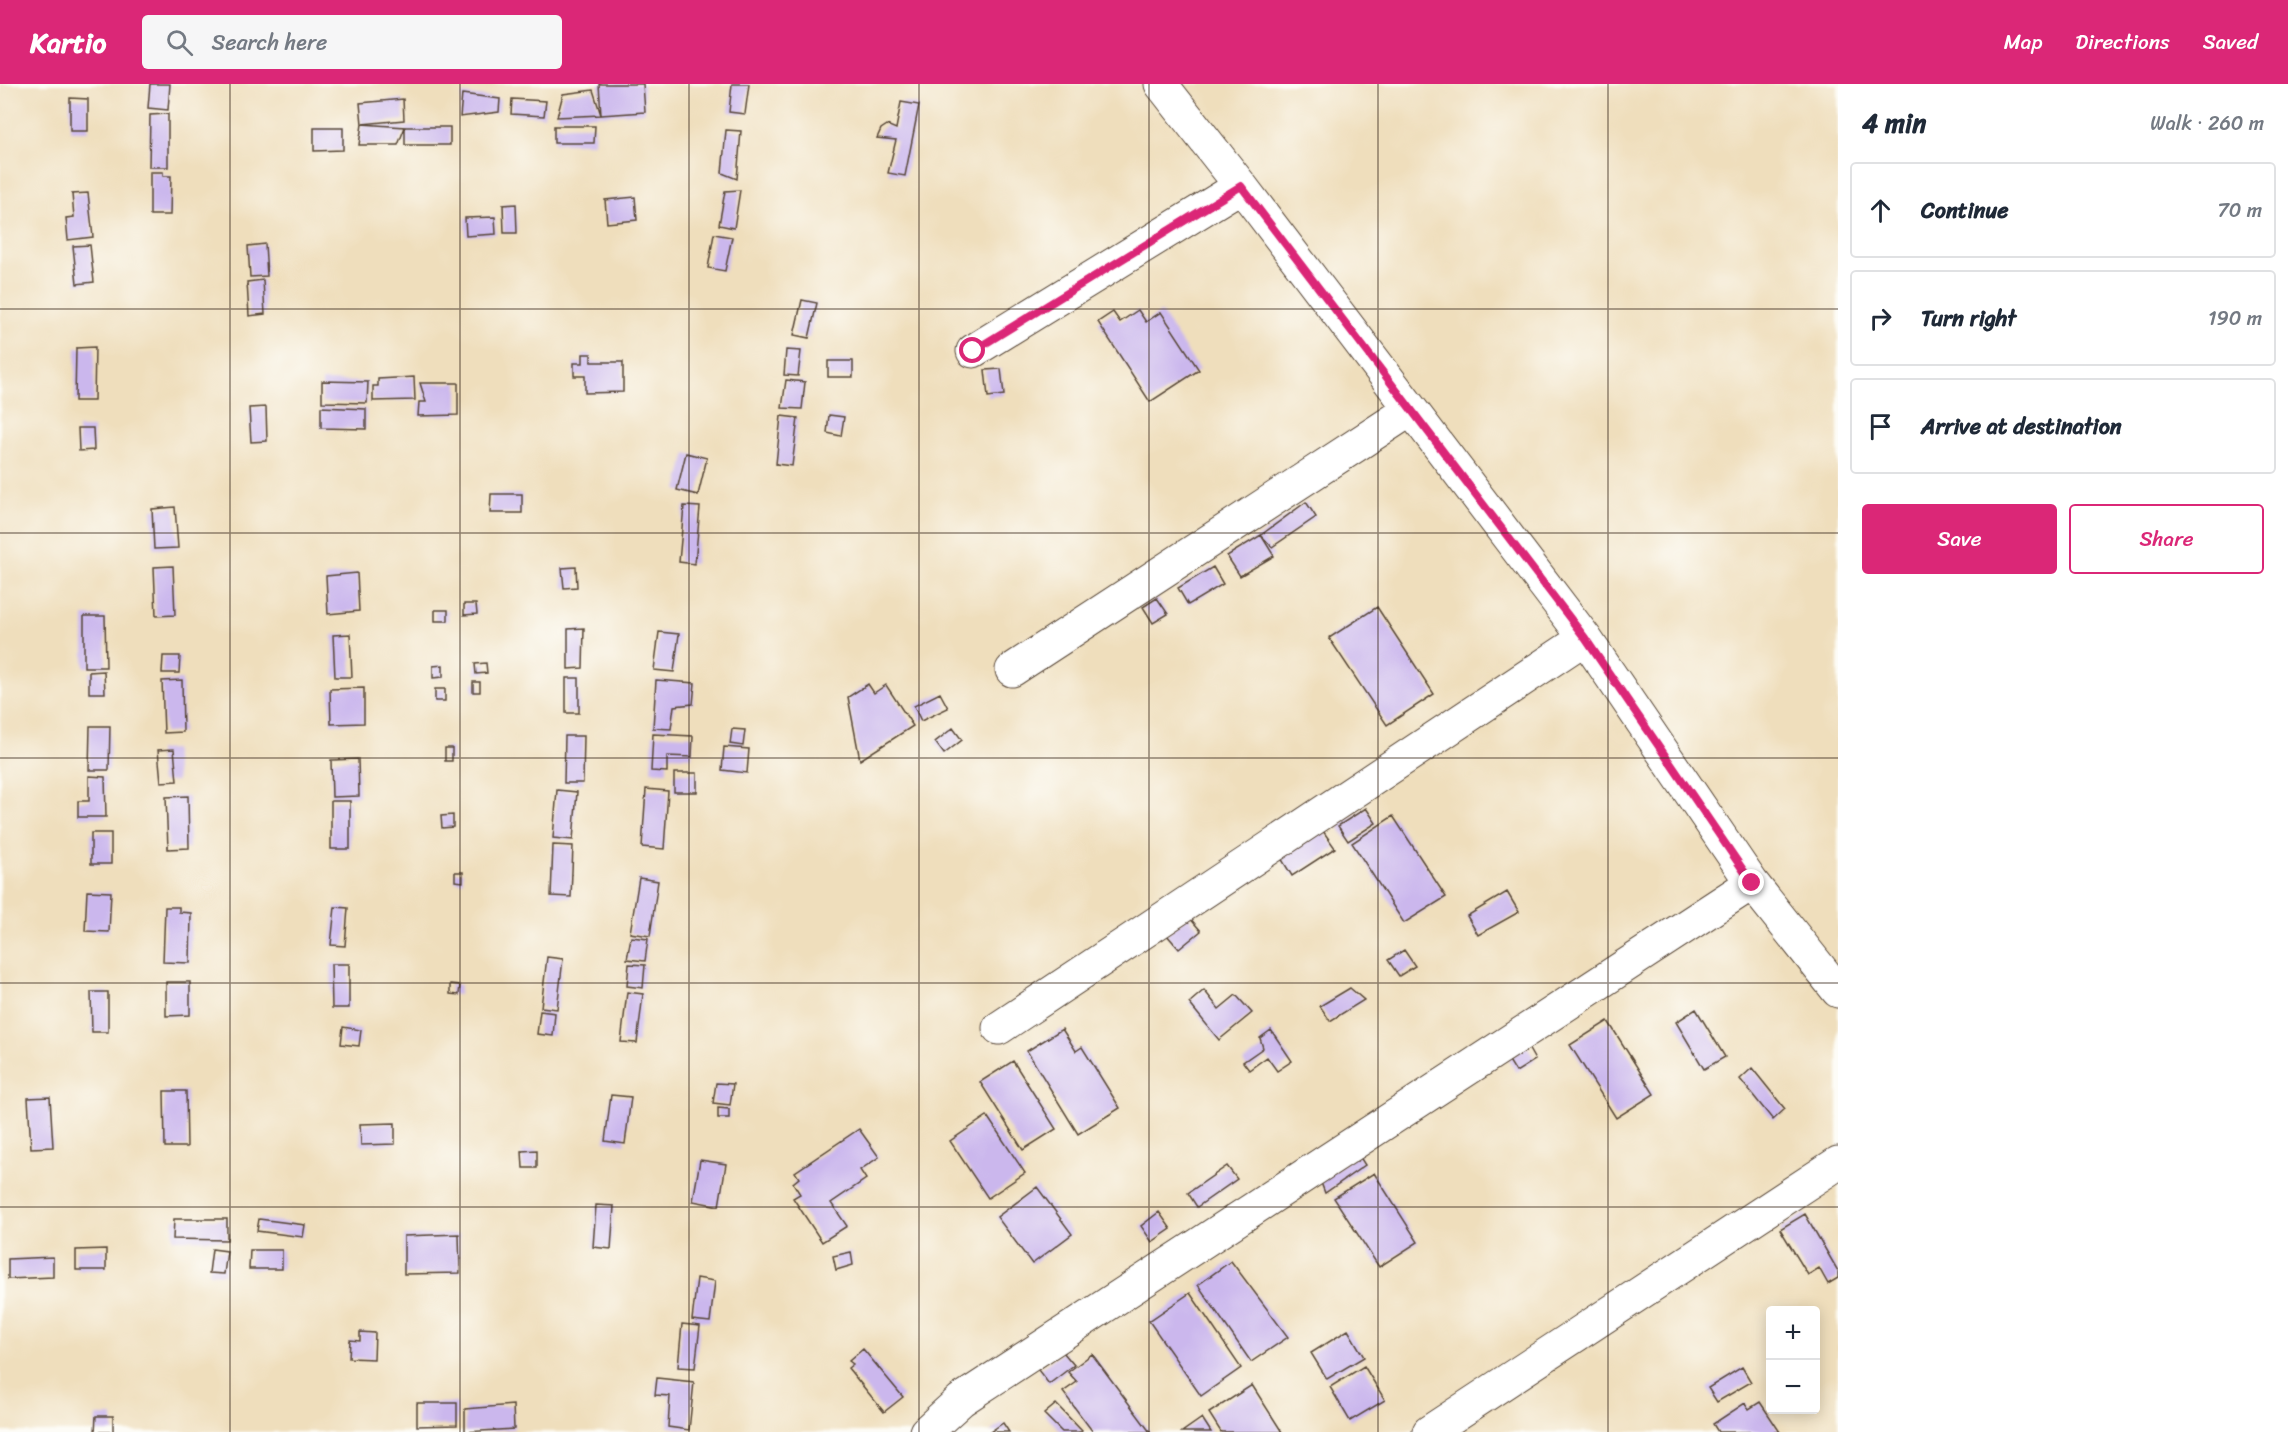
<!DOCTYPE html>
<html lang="en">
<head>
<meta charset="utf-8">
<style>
	body { margin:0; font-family:Sriracha,sans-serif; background:#f6f6f7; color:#1f2937 }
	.controls { position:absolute; right:18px; bottom:18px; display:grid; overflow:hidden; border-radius:6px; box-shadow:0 3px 15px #0003 }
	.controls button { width:54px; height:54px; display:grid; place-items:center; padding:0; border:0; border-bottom:2px solid #e0e1e3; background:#fff; color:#1f2937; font:30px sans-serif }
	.stop { position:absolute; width:18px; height:18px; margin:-14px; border:4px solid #db2777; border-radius:50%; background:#fff }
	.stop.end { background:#db2777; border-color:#fff; box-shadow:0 2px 6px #0008 }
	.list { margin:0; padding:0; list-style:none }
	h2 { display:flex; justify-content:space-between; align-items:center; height:78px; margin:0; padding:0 24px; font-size:26px }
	h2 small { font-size:20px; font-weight:400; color:#747a83 }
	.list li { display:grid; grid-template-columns:39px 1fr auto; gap:18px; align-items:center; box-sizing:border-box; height:96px; margin:0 12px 12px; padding:0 12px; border:2px solid #e0e1e3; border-radius:6px }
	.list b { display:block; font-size:22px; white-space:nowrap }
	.list em { font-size:20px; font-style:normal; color:#747a83 }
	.actions { display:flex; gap:12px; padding:18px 24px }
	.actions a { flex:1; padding:14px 0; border:2px solid #db2777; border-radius:6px; text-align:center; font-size:21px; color:#db2777 }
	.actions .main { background:#db2777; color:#fff }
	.icon { flex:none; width:33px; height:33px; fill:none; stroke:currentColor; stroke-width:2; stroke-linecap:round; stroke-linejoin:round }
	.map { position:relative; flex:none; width:1838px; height:1348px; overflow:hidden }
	header { display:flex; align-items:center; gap:36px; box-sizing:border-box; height:84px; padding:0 30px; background:#db2777; color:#fff }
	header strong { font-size:28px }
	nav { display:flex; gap:33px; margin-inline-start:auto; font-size:21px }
	.search { width:420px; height:54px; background:#f6f6f7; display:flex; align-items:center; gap:15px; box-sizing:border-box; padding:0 21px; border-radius:6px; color:#747a83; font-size:22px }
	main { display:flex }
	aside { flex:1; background:#fff }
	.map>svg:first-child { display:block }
	.building { fill:#cbb7ed }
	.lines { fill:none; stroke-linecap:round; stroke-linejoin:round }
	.minor-casing { stroke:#564536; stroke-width:35 }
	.minor { stroke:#fff; stroke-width:33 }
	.route { stroke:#db2777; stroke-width:8 }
	.grid { fill:none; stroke:#3b2a1e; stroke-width:1.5; stroke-opacity:0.55 }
</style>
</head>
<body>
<header>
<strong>Kartio</strong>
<div class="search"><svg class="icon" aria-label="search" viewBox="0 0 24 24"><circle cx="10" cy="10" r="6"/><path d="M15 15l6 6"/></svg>Search here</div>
<nav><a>Map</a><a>Directions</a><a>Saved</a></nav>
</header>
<main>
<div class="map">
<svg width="1838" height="1348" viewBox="0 0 1838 1348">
	<rect width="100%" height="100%" fill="#fdfcf7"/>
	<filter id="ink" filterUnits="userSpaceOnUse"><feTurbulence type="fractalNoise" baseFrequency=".0167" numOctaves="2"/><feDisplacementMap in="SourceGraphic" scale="12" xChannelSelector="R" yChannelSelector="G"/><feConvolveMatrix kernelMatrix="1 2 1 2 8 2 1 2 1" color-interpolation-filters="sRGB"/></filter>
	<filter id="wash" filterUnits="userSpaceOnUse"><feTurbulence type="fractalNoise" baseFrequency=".008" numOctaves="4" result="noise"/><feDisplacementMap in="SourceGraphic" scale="24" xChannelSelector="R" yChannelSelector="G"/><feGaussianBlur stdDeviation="1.35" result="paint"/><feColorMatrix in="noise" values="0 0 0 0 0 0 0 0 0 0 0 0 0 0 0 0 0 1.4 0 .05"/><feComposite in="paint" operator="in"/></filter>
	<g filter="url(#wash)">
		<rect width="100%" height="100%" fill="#efdebc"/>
		<g id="blocks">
			<path class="building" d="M150,0H170L168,26L148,24Z
				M599,0H643L645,28L601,31Z
				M732,0H749L745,30L729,28Z
				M593,6L601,31L557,33L563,10Z
				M462,10L500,15L499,28L460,33Z
				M70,14L88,15V47H70Z
				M403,15L404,36L362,40L360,19Z
				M512,15L546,17L544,32L511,30Z
				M901,18L919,21L905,92L888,89L896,56L877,54L881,45L887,41L896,45Z
				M168,30V83H149L150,31Z
				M362,40L405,43L398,61H359Z
				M554,42H595L594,59H554Z
				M405,43H450V61H405Z
				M314,44H343V66L314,67Z
				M726,46L741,47L737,95L722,89Z
				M150,88H163V92H171L170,131H150Z
				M740,106L734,144L719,141L725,107Z
				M88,109L93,153L68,156L66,134L74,133L72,110Z
				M635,113L637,136L607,139L605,116Z
				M516,120L517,149H504L503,121Z
				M495,133L496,150L466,152L465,134Z
				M714,150L732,153L725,187L708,184Z
				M265,160L267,192L250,193L248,162Z
				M90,161L94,198L77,200L73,162Z
				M263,196L265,230L249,232L247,198Z
				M802,216L817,219L809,254L794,251Z
				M1138,226L1146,238L1161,228L1199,286L1150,318L1098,238L1113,228L1120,238Z
				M95,263L94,317H75L76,264Z
				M786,266L801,267L798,292L784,291Z
				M583,270H591V278H623V308L585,309V292H574V279H583Z
				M828,277H853V293H828Z
				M1001,285L1004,311L988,313L985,286Z
				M414,293L415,316L373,317V302H378V295Z
				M786,296L805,298L802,325L782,324Z
				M322,297L368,298L367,319L322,318Z
				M420,299H458V331L418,332L419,318H426Z
				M266,323L267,357L251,358L249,324Z
				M321,323L366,325V345L321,344Z
				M829,331L844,333L841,352L827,349Z
				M781,332L798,334L792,382L776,380Z
				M78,344H93L94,366L79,367Z
				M686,369L707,374L698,411L677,406Z
				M491,410H522V429H490Z
				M1306,418L1316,433L1272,463L1261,451Z
				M684,422L700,423L695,480L679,478Z
				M175,423L178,464L154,465L152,425Z
				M1261,451L1274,472L1240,492L1227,472Z
				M173,482L175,531L156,532L154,483Z
				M576,483L577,503L564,504L562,484Z
				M1213,483L1223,500L1188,521L1178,504Z
				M357,489L359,527L328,530L326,492Z
				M1157,514L1168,530L1153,539L1143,523Z
				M464,520H476L477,530L464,531Z
				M1377,523L1434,610L1387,641L1329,554Z
				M435,526H448V537H435Z
				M84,532H105L106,583H84Z
				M584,544L583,584L568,585V545Z
				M659,548L679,550L674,588L654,586Z
				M350,550L352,593H335L333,551Z
				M163,572H180L179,589H162Z
				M486,579L487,589L476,590L475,580Z
				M443,581V593L433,594V582Z
				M104,587L105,609H89V588Z
				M566,594H579V629H566Z
				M182,596L183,648L164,649L162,597Z
				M656,596L695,599L693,620L674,622L671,645L653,644Z
				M473,598H480V608H473Z
				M868,600L874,609L886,601L913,642L860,676L848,613Z
				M364,604V639L331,640L330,605Z
				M435,605H445V617H435Z
				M940,609L948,624L921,637L914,622Z
				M90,642H110L109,686H89Z
				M953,644L962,656L944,670L935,658Z
				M732,645L745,646L743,662L730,660Z
				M653,650L693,652L692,673L667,672V688L651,687Z
				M565,652H584L583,699H564Z
				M724,663L749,665L747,689L722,686Z
				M445,664H452V677H445Z
				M174,665L177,697L161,698L158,666Z
				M358,675L359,712L332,713L331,676Z
				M674,689H697V708H674Z
				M89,692L105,693L106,733H78V717H89Z
				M646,705L668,707L664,765L642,763Z
				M557,706L577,708L573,756L553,754Z
				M188,712L189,764L168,765L166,713Z
				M331,717H350V765H331Z
				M1366,724L1376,739L1348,757L1338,742Z
				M453,731V743L442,744L441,732Z
				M1393,732L1446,813L1404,839L1352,759Z
				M1323,747L1335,764L1292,792L1281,774Z
				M91,749H111V780H91Z
				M553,761L573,762L571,813L551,812Z
				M455,788H463V798L455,797Z
				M639,794L658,797L650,852L630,849Z
				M87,807L111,808L109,848L85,847Z
				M1507,808L1519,828L1478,851L1467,832Z
				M165,823H179V828L191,829L190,879L163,878Z
				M335,823L348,824L345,862L331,861Z
				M1188,832L1201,847L1179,865L1166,850Z
				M631,853L648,855L645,877L627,875Z
				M1404,866L1415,882L1399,892L1388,876Z
				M547,873L563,875L557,925L541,923Z
				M331,880H349V924H332Z
				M629,880L645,881L643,904L627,902Z
				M166,898H190V931L166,932Z
				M450,900L460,901L459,911L450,910Z
				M1350,904L1364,916L1330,937L1320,922Z
				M1204,906L1219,925L1236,911L1252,929L1219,956L1189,919Z
				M91,908H108V948H92Z
				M627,908L643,910L637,959L621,958Z
				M1696,925L1725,973L1704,985L1676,938Z
				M540,927L555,929L553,952L537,950Z
				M1608,937L1654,1010L1616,1034L1570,961Z
				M343,943L361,946L359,962L341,960Z
				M1062,945L1076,967L1082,963L1120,1024L1078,1050L1027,967Z
				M1271,946L1292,977L1277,987L1267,973L1249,986L1243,978L1263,964L1260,954Z
				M1527,962L1535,976L1516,988L1508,975Z
				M1013,977L1056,1045L1023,1066L980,998Z
				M1752,984L1785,1025L1773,1036L1740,995Z
				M716,999L733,1000L730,1021L713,1019Z
				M164,1007H186L187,1063H165Z
				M611,1011L631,1013L625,1060L605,1057Z
				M50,1013L53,1063L31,1064L28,1014Z
				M718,1024L729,1025V1034H718Z
				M987,1032L1025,1089L988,1114L950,1057Z
				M395,1039V1060L361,1061L360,1040Z
				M859,1045L879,1073L860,1086L866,1095L831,1119L847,1142L822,1158L793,1114L800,1110L793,1099L799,1094L795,1088Z
				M537,1066V1084H523L522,1067Z
				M1358,1070L1365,1081L1325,1109L1320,1096Z
				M700,1076L726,1080L719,1122L693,1117Z
				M1227,1082L1237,1095L1197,1123L1188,1109Z
				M1374,1089L1418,1158L1379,1183L1334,1114Z
				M1037,1103L1072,1150L1032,1180L997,1133Z
				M596,1121L614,1122L611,1165L593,1163Z
				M1159,1128L1171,1145L1152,1158L1141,1142Z
				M1805,1130L1838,1187V1194L1828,1200L1819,1184L1808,1191L1780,1145Z
				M174,1135H227V1156L173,1155Z
				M259,1135L305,1141L303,1153L257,1147Z
				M459,1150L460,1189L404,1190V1152Z
				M106,1165V1186H76V1166Z
				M212,1165L227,1167L224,1190L209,1189Z
				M250,1166H282V1185H249Z
				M851,1168L853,1181L836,1186L833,1172Z
				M53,1173V1193L8,1195V1175Z
				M1231,1177L1288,1253L1251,1278L1198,1201Z
				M697,1194L715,1197L710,1238L692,1236Z
				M1190,1209L1241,1284L1201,1312L1149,1237Z
				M682,1240L700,1242L695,1284L678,1283Z
				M1348,1246L1364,1273L1327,1295L1311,1269Z
				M360,1248L375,1249L374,1275L349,1274L350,1256L360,1257Z
				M863,1265L903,1313L884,1328L848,1284L853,1280L849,1277Z
				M1063,1268L1074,1281L1049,1300L1038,1286Z
				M1092,1270L1150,1348H1093L1063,1308L1077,1298L1068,1288Z
				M1364,1282L1385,1316L1350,1337L1330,1303Z
				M1742,1283L1751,1298L1717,1318L1708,1304Z
				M657,1294L694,1298L689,1346L668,1343L670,1312L655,1311Z
				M1252,1301L1282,1348H1221L1209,1329Z
				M1760,1318L1780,1348H1718L1713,1340L1745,1319L1749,1325Z
				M417,1319H457V1341L417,1342Z
				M1056,1320L1082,1347L1081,1348H1062L1044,1330Z
				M513,1321L514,1345L465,1348V1325Z
				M96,1332H113V1348H95Z
				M1202,1334L1211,1348H1182Z
				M1003,1339L1009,1348H990Z"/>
		</g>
	</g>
	<g filter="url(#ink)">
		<use href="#blocks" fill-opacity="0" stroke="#564536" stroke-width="1.5"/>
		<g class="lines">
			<defs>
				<path id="minor" d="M1161,0L1241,102L1585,554L1752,799L1838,907
					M973,267L1241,102
					M1012,586L1410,326
					M999,944L1585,554
					M926,1348L961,1316L1752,799
					M1429,1348L1838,1079"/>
			</defs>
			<use href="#minor" class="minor-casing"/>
			<use href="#minor" class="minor"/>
		</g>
	</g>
	<g class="lines" filter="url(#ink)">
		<path class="route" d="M973,267L1241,102L1585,554L1752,799"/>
	</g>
	<path class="grid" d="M230,0V1348M460,0V1348M689,0V1348M919,0V1348M1149,0V1348M1378,0V1348M1608,0V1348M0,225H1838M0,449H1838M0,674H1838M0,899H1838M0,1123H1838"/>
</svg>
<div class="controls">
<button>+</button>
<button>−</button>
</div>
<div class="stop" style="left:973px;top:267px"></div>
<div class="stop end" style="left:1752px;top:799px"></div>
</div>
<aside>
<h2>4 min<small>Walk · 260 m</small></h2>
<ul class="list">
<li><svg class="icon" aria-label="ahead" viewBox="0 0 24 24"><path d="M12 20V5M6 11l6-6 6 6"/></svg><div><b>Continue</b></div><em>70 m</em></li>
<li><svg class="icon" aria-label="right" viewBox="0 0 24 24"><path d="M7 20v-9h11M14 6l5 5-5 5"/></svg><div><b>Turn right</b></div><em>190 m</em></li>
<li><svg class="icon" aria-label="arrive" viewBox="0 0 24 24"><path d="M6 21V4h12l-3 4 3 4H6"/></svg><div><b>Arrive at destination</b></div></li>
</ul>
<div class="actions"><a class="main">Save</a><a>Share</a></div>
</aside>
</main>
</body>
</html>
